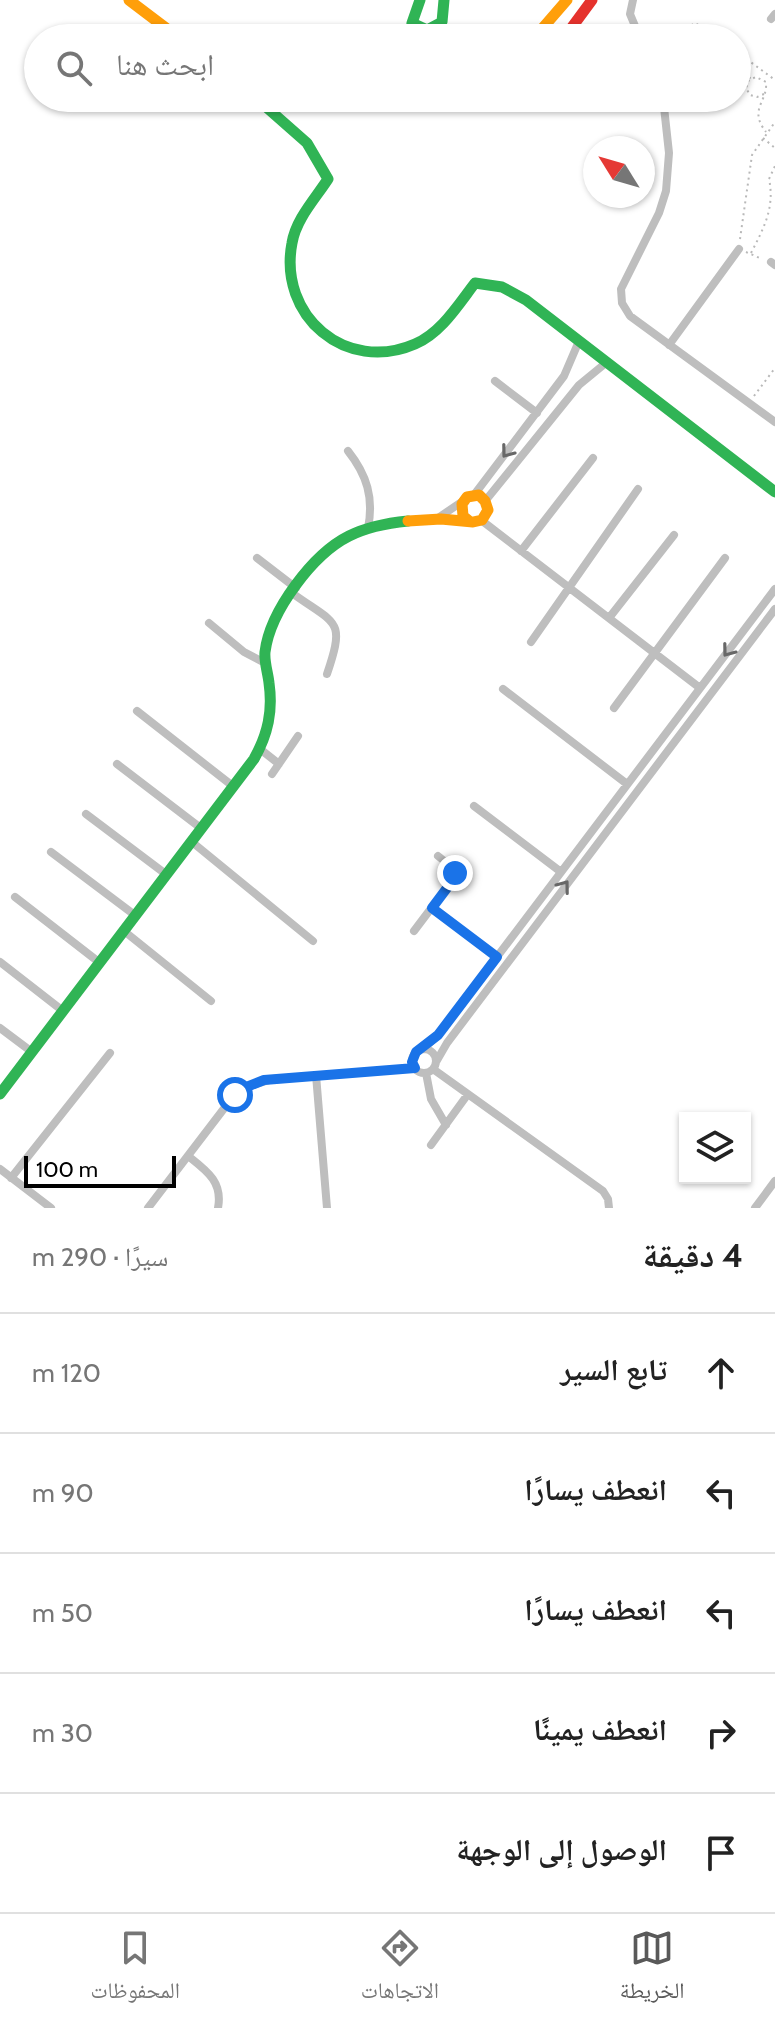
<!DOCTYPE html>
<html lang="ar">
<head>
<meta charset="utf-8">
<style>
	body { margin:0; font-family:Cabin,"Noto Naskh Arabic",sans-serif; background:#f6f6f6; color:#222; direction:rtl }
	.controls { position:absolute; right:24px; bottom:24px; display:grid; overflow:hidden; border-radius:0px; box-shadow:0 2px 6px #0004 }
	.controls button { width:72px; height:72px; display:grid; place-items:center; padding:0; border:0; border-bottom:2px solid #e0e0e0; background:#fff; color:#222; font:40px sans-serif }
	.compass { position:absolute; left:583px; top:136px; width:72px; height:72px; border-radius:50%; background:#fff; box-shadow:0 2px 6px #0004; rotate:307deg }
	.scale { position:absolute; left:24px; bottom:20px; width:152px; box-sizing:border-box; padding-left:8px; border:4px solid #000; border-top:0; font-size:22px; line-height:28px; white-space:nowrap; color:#000; -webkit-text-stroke:6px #fff; paint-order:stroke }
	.stop { position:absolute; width:24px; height:24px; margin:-18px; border:6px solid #1a73e8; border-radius:50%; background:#fff }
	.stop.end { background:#1a73e8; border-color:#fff; box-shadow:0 2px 8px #0008 }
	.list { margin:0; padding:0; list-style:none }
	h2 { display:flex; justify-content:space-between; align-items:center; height:104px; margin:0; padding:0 32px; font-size:34px }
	h2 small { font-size:26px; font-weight:400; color:#767676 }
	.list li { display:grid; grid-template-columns:52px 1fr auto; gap:24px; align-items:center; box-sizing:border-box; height:120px; padding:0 32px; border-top:2px solid #e0e0e0 }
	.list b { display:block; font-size:30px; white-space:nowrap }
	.list em { font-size:26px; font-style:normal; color:#767676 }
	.icon { flex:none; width:44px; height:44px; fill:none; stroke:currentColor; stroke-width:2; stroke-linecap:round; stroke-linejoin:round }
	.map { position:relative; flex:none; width:775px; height:1208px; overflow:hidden; direction:ltr }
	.search { position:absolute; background:#fff; box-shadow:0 2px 6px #0004; left:24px; right:24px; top:24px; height:88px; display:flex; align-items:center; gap:20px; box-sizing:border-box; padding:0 28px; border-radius:44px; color:#767676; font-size:30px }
	.sheet { height:704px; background:#fff }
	nav { display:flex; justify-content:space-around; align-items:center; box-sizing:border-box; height:112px; border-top:2px solid #e0e0e0; background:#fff; font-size:22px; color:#767676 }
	nav a { display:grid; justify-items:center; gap:4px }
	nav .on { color:#595959 }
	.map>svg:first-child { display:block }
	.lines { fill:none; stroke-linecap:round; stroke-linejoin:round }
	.path { stroke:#b9b9b9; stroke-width:2; stroke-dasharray:2 4; stroke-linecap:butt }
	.street { stroke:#bebebe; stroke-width:8 }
	.fast { stroke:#30b455; stroke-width:11 }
	.slow { stroke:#ff9f0a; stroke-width:11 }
	.jam { stroke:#e5322d; stroke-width:11 }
	.oneway { stroke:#686868 }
	.route { stroke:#1a73e8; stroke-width:10 }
</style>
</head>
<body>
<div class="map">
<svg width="775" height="1208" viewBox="0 0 775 1208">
	<rect width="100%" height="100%" fill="#fff"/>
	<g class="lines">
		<path class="path" d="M671,38L695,23L719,38
			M737,52L775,80
			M737,75L751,78
			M764,94L757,97L750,95L746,88L749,80L756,77L766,82C768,102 748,109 766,132
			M763,138L775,148
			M740,239L752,155L775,122
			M746,252L762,259
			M751,253C764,228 775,207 769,179L775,166
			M754,396L775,368"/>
		<path class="street" d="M633,0L630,14L640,38
			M771,19L775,14
			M663,98L669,153L666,191L659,213L621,289L622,303L630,316L775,422
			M771,262L775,265
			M669,345L739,249
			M495,381L537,413
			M348,451C367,475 374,498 368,528
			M474,495L564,376L579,341
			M486,500L579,385L607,362
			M438,518L463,501
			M481,520L700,688
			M521,551L593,458
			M257,558L296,588
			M292,593C336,625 346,618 327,674
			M609,618L674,535
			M209,623L244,652L265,663
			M531,642L638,489
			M503,689L627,784
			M614,708L725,558
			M137,711L234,787
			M260,749L279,764
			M117,764L202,829
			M272,774L298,736
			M474,806L561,872
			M86,814L167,875
			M192,842L313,941
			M51,852L136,916
			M15,897L100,963
			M432,908L497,957
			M124,931L211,1001
			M414,931L454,878L453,868L438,856
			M0,962L63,1011
			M0,1028L32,1052
			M423,1049L438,1035L775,589
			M412 1061a12 12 0 1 1 24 0a12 12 0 1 1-24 0Z
			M436,1062L447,1043L775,609
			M433,1069L603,1191L608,1199L609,1208
			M426,1073L431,1099L446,1125
			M316,1075L327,1208
			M431,1145L468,1094
			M188,1156C207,1171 223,1182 218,1208
			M0,1169L51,1208
			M11,1178L110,1053
			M148,1208L229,1102L249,1086L273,1079L415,1068
			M755,1208L775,1181"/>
		<path class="fast" d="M420,0L412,23L427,30L442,22L444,0
			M256,98L307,143L328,179C315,199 296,219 292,243C278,316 346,374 415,344C441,333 458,305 475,283L502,287L526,300L775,492
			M0,1094L254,759C268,734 273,711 269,683C268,673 264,662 265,652C270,611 313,554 349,536C367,527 388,523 408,521"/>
		<path class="slow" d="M129,0L179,38
			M534,38L567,0
			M408,521L441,519L473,522L482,520L488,510L485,501L479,495L467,497L462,504L463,516L469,521"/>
		<path class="jam" d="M564,38L592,0"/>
	</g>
	<defs><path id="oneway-chevron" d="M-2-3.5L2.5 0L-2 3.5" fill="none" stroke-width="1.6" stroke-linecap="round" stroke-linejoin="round" transform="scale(2)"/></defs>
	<g class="oneway">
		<use href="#oneway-chevron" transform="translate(507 452) rotate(127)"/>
		<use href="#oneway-chevron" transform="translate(728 651) rotate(127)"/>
		<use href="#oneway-chevron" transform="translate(564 886) rotate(-53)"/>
	</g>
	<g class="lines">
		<path class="route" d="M235,1095L249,1086L264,1080L415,1068L412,1062L416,1052L438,1035L497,957L432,908L453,880L455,873"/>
	</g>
</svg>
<div class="controls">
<button><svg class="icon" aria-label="layers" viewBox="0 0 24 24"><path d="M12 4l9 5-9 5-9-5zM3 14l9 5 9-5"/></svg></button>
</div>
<svg class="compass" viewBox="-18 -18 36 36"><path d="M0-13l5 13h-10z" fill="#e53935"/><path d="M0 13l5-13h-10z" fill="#767676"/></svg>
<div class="scale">100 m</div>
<div class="stop" style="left:235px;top:1095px"></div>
<div class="stop end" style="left:455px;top:873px"></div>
<div class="search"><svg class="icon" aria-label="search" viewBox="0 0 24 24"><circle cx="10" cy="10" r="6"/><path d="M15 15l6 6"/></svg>ابحث هنا</div>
</div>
<section class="sheet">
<h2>4 دقيقة<small>سيرًا · 290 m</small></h2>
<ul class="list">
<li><svg class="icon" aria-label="ahead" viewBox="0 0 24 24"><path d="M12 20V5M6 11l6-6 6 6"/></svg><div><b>تابع السير</b></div><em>120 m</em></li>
<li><svg class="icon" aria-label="left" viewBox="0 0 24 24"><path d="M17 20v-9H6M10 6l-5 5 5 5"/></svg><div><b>انعطف يسارًا</b></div><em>90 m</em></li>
<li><svg class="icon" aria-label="left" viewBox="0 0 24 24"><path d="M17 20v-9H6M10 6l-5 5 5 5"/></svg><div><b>انعطف يسارًا</b></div><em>50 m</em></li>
<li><svg class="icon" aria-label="right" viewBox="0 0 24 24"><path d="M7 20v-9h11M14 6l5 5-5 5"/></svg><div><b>انعطف يمينًا</b></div><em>30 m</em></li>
<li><svg class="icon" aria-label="arrive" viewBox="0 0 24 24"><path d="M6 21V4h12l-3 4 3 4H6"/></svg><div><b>الوصول إلى الوجهة</b></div></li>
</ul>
</section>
<nav>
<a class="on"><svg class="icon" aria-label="map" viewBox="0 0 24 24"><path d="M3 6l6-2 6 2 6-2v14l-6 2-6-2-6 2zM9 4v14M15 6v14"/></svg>الخريطة</a>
<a><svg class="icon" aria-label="directions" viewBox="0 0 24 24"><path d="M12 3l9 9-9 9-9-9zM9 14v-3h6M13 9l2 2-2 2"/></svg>الاتجاهات</a>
<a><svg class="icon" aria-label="saved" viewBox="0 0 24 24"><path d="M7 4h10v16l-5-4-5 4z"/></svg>المحفوظات</a>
</nav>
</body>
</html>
